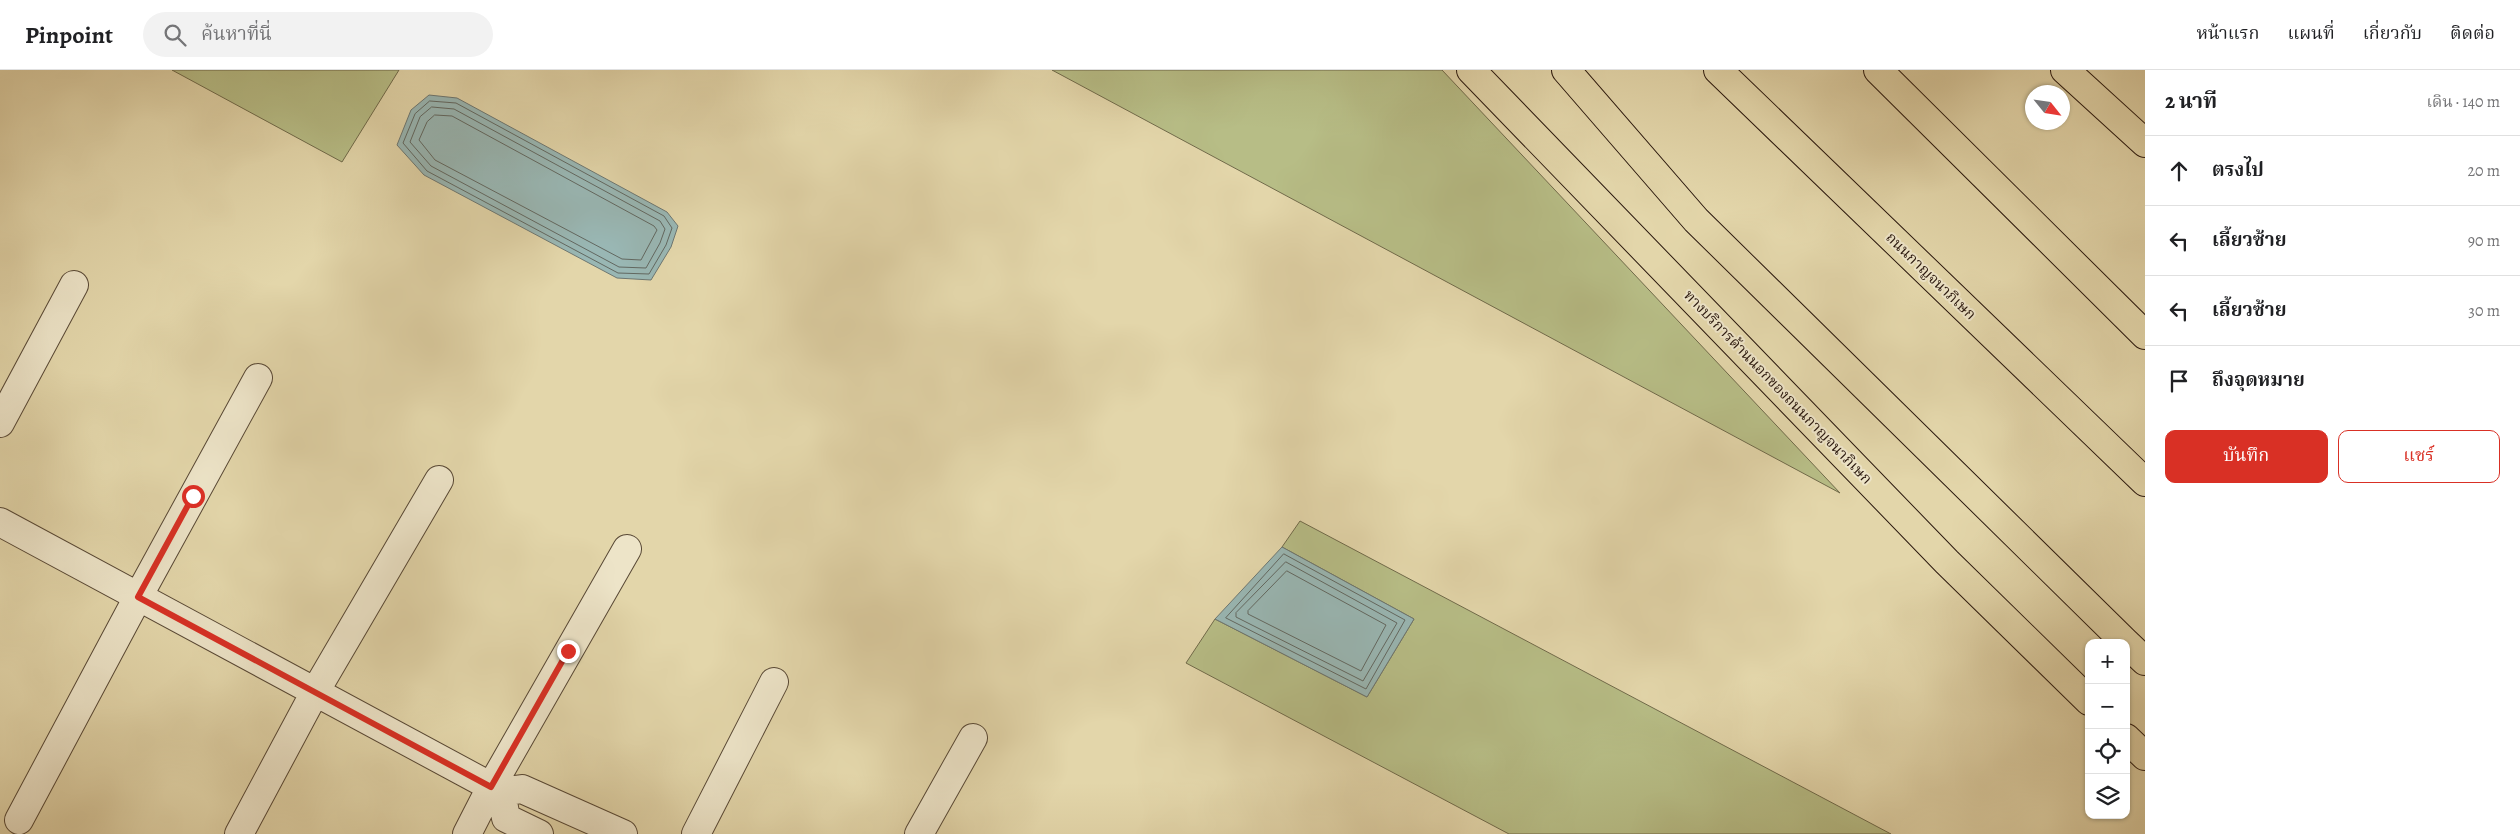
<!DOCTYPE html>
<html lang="th">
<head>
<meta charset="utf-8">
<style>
	body { margin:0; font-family:Alegreya,"Noto Serif Thai",serif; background:#f2f2f2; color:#202124 }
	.controls { position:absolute; right:15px; bottom:15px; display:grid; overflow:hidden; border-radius:10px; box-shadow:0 1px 4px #0004 }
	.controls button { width:45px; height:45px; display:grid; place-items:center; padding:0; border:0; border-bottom:1px solid #e0e0e0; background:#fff; color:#202124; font:25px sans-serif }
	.compass { position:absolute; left:2025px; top:15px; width:45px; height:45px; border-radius:50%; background:#fff; box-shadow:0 1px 4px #0004; rotate:120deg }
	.stop { position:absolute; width:15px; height:15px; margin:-11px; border:4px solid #d93025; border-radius:50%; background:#fff }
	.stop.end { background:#d93025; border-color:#fff; box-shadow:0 1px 5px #0008 }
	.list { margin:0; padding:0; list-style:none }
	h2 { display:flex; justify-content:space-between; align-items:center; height:65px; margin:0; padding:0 20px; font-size:21px }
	h2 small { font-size:16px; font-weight:400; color:#757577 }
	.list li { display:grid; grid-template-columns:32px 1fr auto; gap:15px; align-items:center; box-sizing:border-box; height:70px; padding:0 20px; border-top:1px solid #e0e0e0 }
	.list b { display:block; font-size:19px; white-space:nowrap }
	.list em { font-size:16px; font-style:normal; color:#757577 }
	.actions { display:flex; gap:10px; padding:15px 20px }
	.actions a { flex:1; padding:11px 0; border:1px solid #d93025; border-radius:10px; text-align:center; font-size:18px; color:#d93025 }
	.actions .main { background:#d93025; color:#fff }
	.icon { flex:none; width:28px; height:28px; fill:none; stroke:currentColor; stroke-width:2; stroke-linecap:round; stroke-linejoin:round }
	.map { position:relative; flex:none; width:2145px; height:764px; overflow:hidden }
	header { display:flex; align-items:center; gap:30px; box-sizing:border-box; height:70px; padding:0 25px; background:#fff; border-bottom:1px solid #e0e0e0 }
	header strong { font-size:24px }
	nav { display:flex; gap:28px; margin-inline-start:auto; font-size:18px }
	.search { width:350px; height:45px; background:#f2f2f2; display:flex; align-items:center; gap:12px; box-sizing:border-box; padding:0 18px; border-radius:28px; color:#757577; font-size:19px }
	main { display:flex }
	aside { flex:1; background:#fff }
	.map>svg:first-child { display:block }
	.green { fill:#b7bd86; stroke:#706a4a }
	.water { fill:#99b7b4; stroke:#6d7772 }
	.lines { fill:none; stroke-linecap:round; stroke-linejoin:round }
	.shore { stroke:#626861; stroke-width:1 }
	.minor-casing { stroke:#584835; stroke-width:30 }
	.major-casing { stroke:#2a180e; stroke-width:30 }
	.highway-casing { stroke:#2a180e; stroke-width:30 }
	.minor { stroke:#ede4c8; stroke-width:28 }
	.major { stroke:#e3d6aa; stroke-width:28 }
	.highway { stroke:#e3d6aa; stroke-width:28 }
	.route { stroke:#d93025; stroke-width:6 }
	.labels { text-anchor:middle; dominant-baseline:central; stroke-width:4; stroke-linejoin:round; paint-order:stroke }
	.street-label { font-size:15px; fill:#2a180e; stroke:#ede4c8 }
</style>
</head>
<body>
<header>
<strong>Pinpoint</strong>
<div class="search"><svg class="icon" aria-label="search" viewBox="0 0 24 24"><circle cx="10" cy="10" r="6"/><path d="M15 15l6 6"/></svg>ค้นหาที่นี่</div>
<nav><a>หน้าแรก</a><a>แผนที่</a><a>เกี่ยวกับ</a><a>ติดต่อ</a></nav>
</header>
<main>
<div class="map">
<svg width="2145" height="764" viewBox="0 0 2145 764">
	<rect width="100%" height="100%" fill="#e3d6aa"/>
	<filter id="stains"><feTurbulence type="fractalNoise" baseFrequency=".004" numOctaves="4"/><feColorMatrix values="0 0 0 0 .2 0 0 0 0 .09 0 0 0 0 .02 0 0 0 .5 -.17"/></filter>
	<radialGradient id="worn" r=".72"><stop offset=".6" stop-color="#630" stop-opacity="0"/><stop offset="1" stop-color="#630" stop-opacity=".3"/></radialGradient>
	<path class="green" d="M172,0H399L342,92Z
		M1052,0H1442L1840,423Z
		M1300,451L1891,764H1509L1186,593L1215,549L1367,627L1414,549L1282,477Z"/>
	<path class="water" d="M429,25L457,28L667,142L678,156L671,177L651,210L617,208L424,105L397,75L411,40Z
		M1282,477L1414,549L1367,627L1215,549Z"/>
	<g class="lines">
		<path class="shore" d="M430,31L456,33L664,146L672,158L666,175L649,204L618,203L427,101L403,73L415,44Z
			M432,37L454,39L660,151L665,159L660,173L646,198L619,197L431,96L410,72L420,47Z
			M435,45L452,46L654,156L657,160L641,190L622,189L435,90L419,70L427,52Z
			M1284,484L1405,550L1366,619L1226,548Z
			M1286,492L1397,553L1363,611L1236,547V543Z
			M1287,501L1386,555L1361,601L1248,544V541Z"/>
		<defs>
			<path id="minor" d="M0,353L74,215
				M0,452L501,722L522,719L623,764
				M501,722L506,748L539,764
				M19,750L138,527L258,308
				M239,764L315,622L439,410
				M467,764L491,717L627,479
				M696,764L774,612
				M919,764L973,668"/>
			<path id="major" d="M1471,0L1947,492L2089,631
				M2126,668L2145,686"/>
			<path id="highway" d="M1566,0L1696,150L2126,573
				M1718,0L2145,412
				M1878,0L2145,265
				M2065,0L2145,73
				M2126,573L2145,591"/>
		</defs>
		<use href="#minor" class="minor-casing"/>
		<use href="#major" class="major-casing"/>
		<use href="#highway" class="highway-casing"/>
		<use href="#minor" class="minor"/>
		<use href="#major" class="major"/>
		<use href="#highway" class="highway"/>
	</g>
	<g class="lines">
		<path class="route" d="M193,426L138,527L491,717L568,581"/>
	</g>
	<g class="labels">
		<g class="street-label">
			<text transform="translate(1931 206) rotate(44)">ถนนกาญจนาภิเษก</text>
			<text transform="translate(1778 317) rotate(46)">ทางบริการด้านนอกของถนนกาญจนาภิเษก</text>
		</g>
	</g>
	<rect width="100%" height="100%" filter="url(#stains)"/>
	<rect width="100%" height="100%" fill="url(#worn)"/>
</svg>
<div class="controls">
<button>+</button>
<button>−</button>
<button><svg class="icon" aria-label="locate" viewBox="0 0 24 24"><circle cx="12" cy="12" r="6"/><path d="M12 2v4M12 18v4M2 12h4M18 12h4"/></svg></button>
<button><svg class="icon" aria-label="layers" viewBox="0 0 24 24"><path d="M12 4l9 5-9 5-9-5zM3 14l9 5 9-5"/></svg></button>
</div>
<svg class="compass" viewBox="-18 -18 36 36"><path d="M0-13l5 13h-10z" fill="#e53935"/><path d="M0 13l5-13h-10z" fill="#757577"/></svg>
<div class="stop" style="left:193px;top:426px"></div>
<div class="stop end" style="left:568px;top:581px"></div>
</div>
<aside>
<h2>2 นาที<small>เดิน · 140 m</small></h2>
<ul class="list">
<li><svg class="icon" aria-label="ahead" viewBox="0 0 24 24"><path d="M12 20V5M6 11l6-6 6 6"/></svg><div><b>ตรงไป</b></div><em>20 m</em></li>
<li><svg class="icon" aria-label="left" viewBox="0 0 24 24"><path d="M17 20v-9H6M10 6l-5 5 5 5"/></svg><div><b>เลี้ยวซ้าย</b></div><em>90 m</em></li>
<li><svg class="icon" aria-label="left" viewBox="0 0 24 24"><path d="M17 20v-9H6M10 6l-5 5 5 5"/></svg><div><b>เลี้ยวซ้าย</b></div><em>30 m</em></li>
<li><svg class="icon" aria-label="arrive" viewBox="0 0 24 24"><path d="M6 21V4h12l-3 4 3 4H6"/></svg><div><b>ถึงจุดหมาย</b></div></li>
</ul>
<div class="actions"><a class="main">บันทึก</a><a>แชร์</a></div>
</aside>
</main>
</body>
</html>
